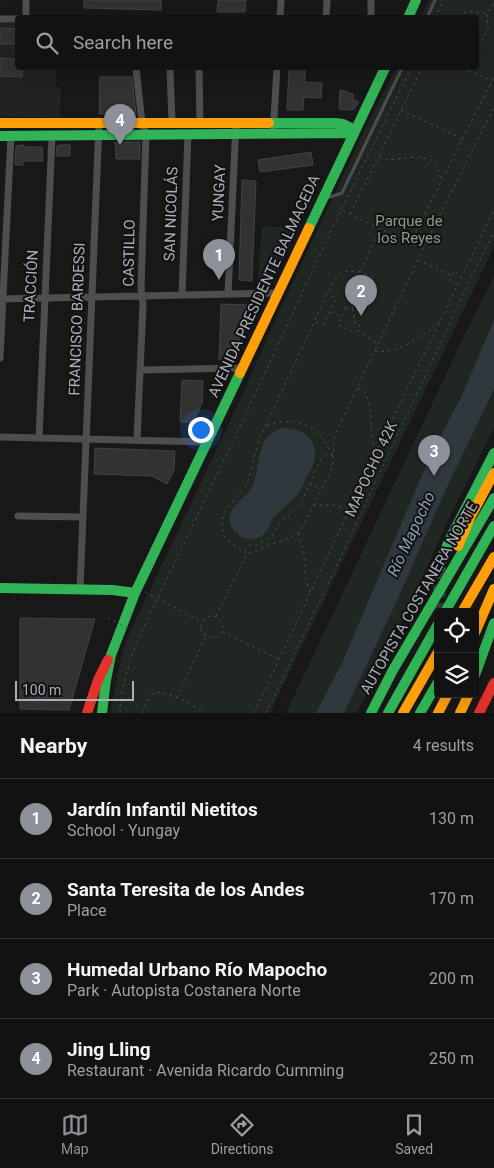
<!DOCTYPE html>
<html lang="en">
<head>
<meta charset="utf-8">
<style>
	body { margin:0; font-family:Roboto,sans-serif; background:#1b1b1b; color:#f1f3f6 }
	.controls { position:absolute; right:15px; bottom:15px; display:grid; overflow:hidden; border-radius:5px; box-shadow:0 5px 20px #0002 }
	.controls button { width:45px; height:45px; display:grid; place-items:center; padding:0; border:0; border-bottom:1px solid #313232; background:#121212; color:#f1f3f6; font:25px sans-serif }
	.scale { position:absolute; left:15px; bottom:12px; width:119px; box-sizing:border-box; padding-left:5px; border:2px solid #abb0b7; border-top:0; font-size:14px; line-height:18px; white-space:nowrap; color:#abb0b7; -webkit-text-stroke:4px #121214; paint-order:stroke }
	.you { position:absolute; left:200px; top:429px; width:18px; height:18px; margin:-12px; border:4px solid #fff; border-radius:50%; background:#1a73e8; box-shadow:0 0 0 8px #1a73e833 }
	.badge { display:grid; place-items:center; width:32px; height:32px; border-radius:50%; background:#8c9099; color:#fff; font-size:16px; font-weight:700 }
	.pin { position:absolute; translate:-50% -41px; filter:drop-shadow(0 1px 2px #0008) }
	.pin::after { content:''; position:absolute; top:26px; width:18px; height:15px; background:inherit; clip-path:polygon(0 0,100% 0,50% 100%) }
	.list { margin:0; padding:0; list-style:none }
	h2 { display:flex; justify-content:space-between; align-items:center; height:65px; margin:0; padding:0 20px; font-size:21px }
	h2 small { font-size:16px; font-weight:400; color:#9c9e9f }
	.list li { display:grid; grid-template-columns:32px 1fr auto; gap:15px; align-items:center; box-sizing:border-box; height:80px; padding:0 20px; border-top:1px solid #313232 }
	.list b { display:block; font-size:19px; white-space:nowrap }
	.list p { margin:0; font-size:16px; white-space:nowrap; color:#9c9e9f }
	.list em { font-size:16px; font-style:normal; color:#9c9e9f }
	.icon { flex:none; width:28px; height:28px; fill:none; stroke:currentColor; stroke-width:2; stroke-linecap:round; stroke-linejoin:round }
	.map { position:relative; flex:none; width:494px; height:713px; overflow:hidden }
	.search { position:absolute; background:#121212; box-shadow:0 5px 20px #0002; left:15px; right:15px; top:15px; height:55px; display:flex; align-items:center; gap:12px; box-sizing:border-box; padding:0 18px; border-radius:5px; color:#9c9e9f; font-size:19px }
	.sheet { height:385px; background:#121212 }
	nav { display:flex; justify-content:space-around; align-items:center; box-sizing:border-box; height:70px; border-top:1px solid #313232; background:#121212; font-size:14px; color:#9c9e9f }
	nav a { display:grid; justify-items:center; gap:2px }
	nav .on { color:#8c9099 }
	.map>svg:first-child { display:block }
	.built { fill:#222224 }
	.green { fill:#202621 }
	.water { fill:#2f383c }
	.building { fill:#323233; stroke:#414244 }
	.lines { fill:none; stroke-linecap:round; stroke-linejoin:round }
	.highway-tunnel { stroke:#353638; stroke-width:12; stroke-dasharray:12 6; stroke-linecap:butt }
	.path { stroke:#4e4f51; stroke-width:1; stroke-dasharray:2.5 4; stroke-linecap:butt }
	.lane { stroke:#4d4e50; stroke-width:3 }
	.street { stroke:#4d4e50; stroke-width:7 }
	.fast { stroke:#30b455; stroke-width:10 }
	.slow { stroke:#ff9f0a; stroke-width:10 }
	.jam { stroke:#e5322d; stroke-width:10 }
	.path-bridge { stroke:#4e4f51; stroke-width:1; stroke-dasharray:2.5 4; stroke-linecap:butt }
	.labels { text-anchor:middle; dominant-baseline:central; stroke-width:4; stroke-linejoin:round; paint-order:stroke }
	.street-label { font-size:15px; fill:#abb0b7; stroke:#121214 }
	.park-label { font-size:15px; fill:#85a084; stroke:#121214 }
	.water-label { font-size:16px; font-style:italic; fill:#85a0af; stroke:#121214 }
</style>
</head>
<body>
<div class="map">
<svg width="494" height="713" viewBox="0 0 494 713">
	<rect width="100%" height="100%" fill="#181818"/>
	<path class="built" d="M0,23H17L18,68H56V87H61L60,118L0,116Z"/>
	<path class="green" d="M429,0H494V247L270,713H110L122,653L129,634L241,398L274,323L363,133L396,68H476V18L421,17Z
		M262,226L297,228L272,282L258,281Z
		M494,276V428L446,524L421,581L357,713H286L466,332Z"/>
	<path class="water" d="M494,320V389L447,487L399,596L344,713H316L342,663L419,482L434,449L462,395Z
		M283,428C300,427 317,438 315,457C314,465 310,472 306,478C304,484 301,490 297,495C291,503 282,508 275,516C270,522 269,530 263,535C249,546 226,533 230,515C233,503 248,497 253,485C262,463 254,436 283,428Z"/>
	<path class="building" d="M84,0H161V10L84,8Z
		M218,0H246L245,12H217Z
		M0,28L18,29V44H0Z
		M0,58L18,59V68H22V77L0,76Z
		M289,68H305V82L322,83L321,98L304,97L303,110H287Z
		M100,77H132L136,114H99Z
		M340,90L345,91L354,95L352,98L359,102L354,109L350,110L339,109Z
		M115,142H140V159H116Z
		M24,145V147H42L43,161H23V165H15L16,146Z
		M59,145H70V156H56L57,146Z
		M311,152L313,165L260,172L258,160Z
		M242,180L256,181L252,281L239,280Z
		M221,304L253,305L231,361L219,360Z
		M182,380L203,381L202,403L193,422H180Z
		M95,448L175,451L174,470L167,484L152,476L94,474Z
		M20,618L95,619L69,710L20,709Z"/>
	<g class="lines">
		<path class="highway-tunnel" d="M440,567L439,585L441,612"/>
		<path class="path" d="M435,18L443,0
			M459,18C468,7 475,14 486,13
			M476,45L483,39L488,29L487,13L494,3
			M462,68L491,80
			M401,110L462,139
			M379,157L388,160L415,157C421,157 425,159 430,159L437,167L441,179
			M343,211L423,249
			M350,214L422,68
			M410,243L494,77
			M418,260L452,276
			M359,271L374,278L366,296L350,289Z
			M361,271L379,229
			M457,284L450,280L454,271L461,275
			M346,307L353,310L355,323L360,325L356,333L338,325Z
			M352,309L358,294
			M331,312L341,317
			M316,322L324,324L336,298L328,295
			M358,330L377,344
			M375,351C399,355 421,336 440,322
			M358,388C377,393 367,438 376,453
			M267,426C287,417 308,421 322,438C326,443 329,450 333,455
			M310,484L320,489
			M313,505H334L350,510
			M299,533V540L303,549L305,558V576L310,592
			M245,551L250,545L253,546L271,537L282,520L298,507L304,497L322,457L324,456L333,455
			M246,553L227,540L224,536L222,524L223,516L226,510L247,485L259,440L327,294C335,280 338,266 358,273
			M145,592L202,622
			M201 627a11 11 0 1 1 22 0a11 11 0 1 1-22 0Z
			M216,616L247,554L291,537L300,531L331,471L333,462L334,439L338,428L423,249L494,107
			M223,632L278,659
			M176,698L206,637
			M120,713C120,688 129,664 137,641L227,454L341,210L411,68
			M143,713C145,707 148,696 155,693C163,689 198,707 205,713
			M254,713L376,453L494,210
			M266,713L334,571L469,282L494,232"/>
		<path class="lane" d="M427,18L435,0
			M327,198L342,193L402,68"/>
		<path class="street" d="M26,0V18
			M280,18L281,0
			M326,18L327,0
			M371,18V0
			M0,19H18
			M136,68L142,123L146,134L141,288L143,304L137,440
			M170,68L172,123
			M199,68L200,123
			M273,134L277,68
			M228,294L236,123
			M182,295L188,134
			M0,299L278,293
			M0,358L11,136
			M140,370L242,368
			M0,437L207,442
			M39,438L52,136
			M18,516L83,517
			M80,589L99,123"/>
		<path class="fast" d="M408,18L416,0
			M269,123H335L343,124L355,130
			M0,136L353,133
			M309,228L385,68
			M440,567L442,557L450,539L494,453
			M0,588L113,590L135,593
			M445,612L494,526
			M475,675L494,623
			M102,713L106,680L111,655L135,593L240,373
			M371,713L393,670L494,498
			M388,713L438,624
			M420,713L438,682"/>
		<path class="slow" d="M0,123H269
			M240,373L309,228
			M458,546L471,516L494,473
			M462,612L494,557
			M475,633L494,589
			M403,713L438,652
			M438,713L448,694
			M460,713L469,694"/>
		<path class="jam" d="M87,713L98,680L108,660
			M479,713L494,683"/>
		<path class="path-bridge" d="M108,618L132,630"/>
	</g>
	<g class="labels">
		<g class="street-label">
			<text transform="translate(219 193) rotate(-87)">YUNGAY</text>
			<text transform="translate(171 214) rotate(-88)">SAN NICOLÁS</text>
			<text transform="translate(129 253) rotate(-89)">CASTILLO</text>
			<text transform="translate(31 286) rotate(-87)">TRACCIÓN</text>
			<text transform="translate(264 286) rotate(-65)">AVENIDA PRESIDENTE BALMACEDA</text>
			<text transform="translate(77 319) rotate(-88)">FRANCISCO BARDESSI</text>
			<text transform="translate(371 469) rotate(-65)">MAPOCHO 42K</text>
			<text transform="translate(419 598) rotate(-60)">AUTOPISTA COSTANERA NORTE</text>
		</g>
		<g class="park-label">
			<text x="409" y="221">Parque de<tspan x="409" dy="17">los Reyes</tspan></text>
		</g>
		<g class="water-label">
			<text transform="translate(411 534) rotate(-65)">Río Mapocho</text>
		</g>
	</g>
</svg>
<div class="controls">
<button><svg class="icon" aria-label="locate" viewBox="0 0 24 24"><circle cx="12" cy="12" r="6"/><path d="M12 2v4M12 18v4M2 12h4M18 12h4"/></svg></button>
<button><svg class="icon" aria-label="layers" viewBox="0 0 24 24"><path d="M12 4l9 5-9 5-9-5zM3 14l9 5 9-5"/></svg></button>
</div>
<div class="scale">100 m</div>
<div class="you"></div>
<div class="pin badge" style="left:219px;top:280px">1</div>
<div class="pin badge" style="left:361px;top:316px">2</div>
<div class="pin badge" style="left:434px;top:476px">3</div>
<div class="pin badge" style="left:120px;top:145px">4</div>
<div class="search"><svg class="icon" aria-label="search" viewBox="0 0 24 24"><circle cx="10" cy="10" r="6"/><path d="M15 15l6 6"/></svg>Search here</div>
</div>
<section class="sheet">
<h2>Nearby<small>4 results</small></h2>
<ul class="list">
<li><span class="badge">1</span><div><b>Jardín Infantil Nietitos</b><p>School · Yungay</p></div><em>130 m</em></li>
<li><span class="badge">2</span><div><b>Santa Teresita de los Andes</b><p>Place</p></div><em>170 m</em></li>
<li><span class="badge">3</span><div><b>Humedal Urbano Río Mapocho</b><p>Park · Autopista Costanera Norte</p></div><em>200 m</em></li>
<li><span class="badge">4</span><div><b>Jing Lling</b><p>Restaurant · Avenida Ricardo Cumming</p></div><em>250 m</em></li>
</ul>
</section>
<nav>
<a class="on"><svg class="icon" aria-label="map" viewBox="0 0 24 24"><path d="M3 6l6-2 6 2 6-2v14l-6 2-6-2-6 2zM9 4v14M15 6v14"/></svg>Map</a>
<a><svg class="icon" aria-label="directions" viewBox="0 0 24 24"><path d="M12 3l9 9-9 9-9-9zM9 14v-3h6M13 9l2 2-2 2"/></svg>Directions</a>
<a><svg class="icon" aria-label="saved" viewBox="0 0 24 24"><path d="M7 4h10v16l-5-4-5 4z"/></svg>Saved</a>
</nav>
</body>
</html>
